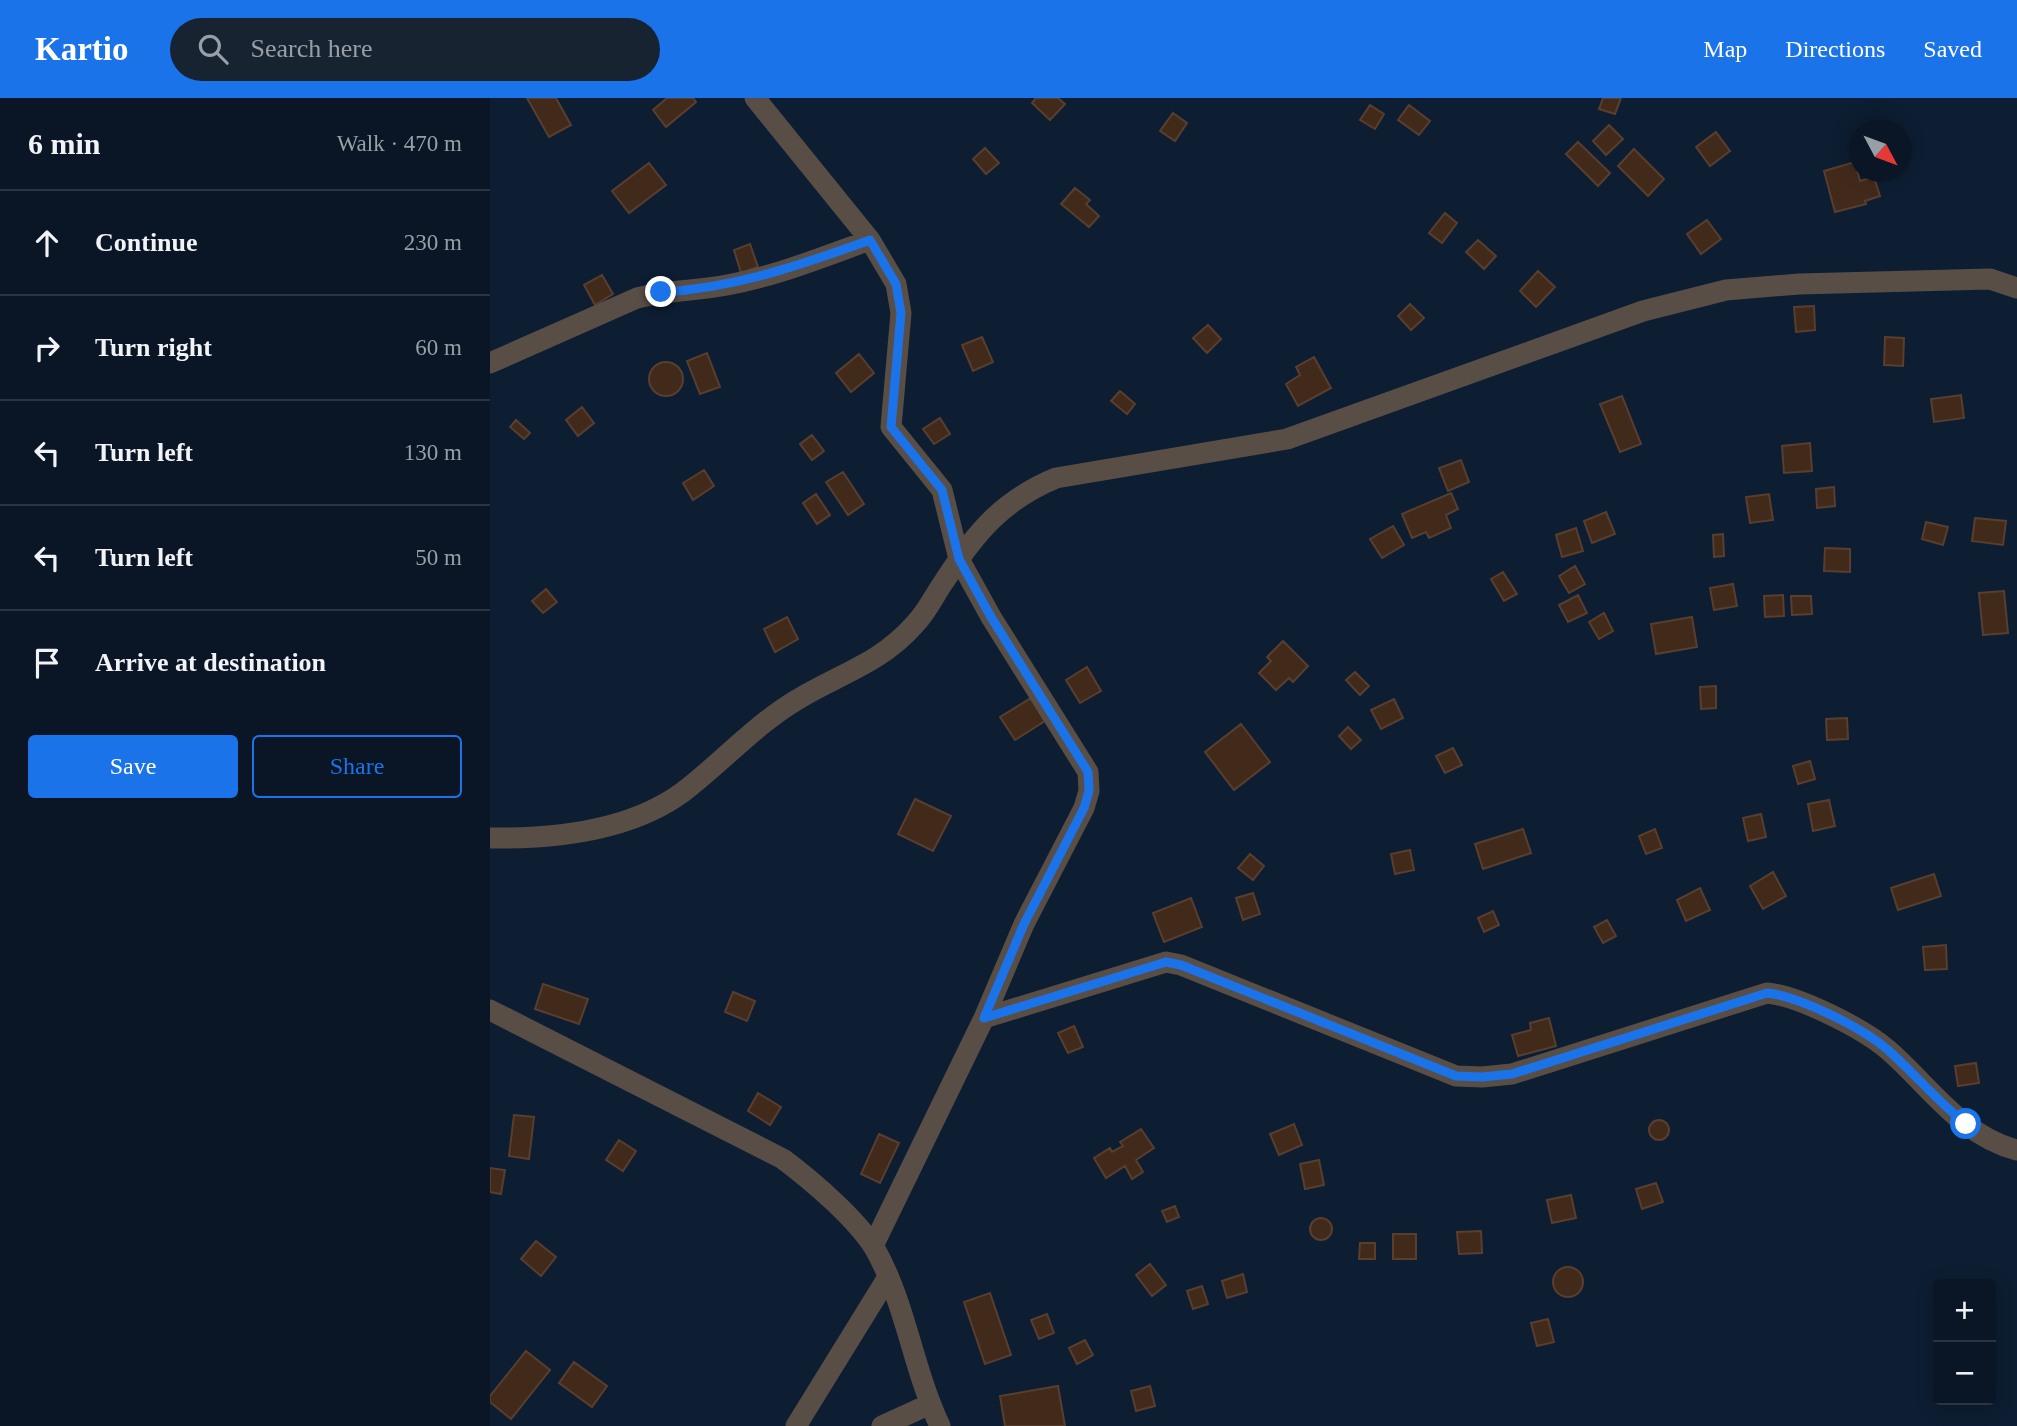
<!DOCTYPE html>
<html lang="en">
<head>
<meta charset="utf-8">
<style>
	body { margin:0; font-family:Georgia,serif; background:#182332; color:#f1f3f6 }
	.controls { position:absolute; right:21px; bottom:21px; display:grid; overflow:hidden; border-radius:7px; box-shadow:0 4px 18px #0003 }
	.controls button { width:63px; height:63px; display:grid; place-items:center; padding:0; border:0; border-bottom:2px solid #2a3543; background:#0a1626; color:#f1f3f6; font:35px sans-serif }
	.compass { position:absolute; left:1359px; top:21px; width:63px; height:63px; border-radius:50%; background:#0a1626; box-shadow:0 4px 18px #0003; rotate:131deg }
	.stop { position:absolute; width:21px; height:21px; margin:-16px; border:5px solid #1a73e8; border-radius:50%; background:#fff }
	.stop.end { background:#1a73e8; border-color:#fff; box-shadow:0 2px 7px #0008 }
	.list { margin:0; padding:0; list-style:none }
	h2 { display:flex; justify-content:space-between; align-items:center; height:91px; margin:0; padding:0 28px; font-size:30px }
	h2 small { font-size:23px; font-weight:400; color:#999fa7 }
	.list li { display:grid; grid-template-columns:46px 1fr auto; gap:21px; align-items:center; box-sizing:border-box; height:105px; padding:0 28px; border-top:2px solid #2a3543 }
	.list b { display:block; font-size:26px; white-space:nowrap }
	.list em { font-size:23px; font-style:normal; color:#999fa7 }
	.actions { display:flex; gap:14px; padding:21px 28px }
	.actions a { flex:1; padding:16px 0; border:2px solid #1a73e8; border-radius:7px; text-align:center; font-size:24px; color:#1a73e8 }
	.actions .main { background:#1a73e8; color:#fff }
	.icon { flex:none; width:38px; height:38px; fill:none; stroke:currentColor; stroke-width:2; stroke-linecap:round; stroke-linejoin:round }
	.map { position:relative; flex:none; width:1527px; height:1328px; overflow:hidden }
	header { display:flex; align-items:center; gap:42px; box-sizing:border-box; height:98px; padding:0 35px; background:#1a73e8; color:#fff }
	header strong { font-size:33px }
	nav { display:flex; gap:38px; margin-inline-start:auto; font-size:24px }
	.search { width:490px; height:63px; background:#182332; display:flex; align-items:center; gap:18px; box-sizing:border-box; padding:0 24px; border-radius:38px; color:#999fa7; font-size:26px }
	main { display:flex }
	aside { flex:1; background:#0a1626 }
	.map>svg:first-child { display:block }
	.building { fill:#422a1b; stroke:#583e2f; stroke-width:2 }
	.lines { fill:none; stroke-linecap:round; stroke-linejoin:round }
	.street { stroke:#594e46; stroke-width:21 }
	.route { stroke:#1a73e8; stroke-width:9 }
</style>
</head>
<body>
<header>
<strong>Kartio</strong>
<div class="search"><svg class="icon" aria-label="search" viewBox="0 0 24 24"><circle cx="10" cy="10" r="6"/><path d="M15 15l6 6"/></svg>Search here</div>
<nav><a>Map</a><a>Directions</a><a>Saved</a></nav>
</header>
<main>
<aside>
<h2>6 min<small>Walk · 470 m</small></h2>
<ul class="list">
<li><svg class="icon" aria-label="ahead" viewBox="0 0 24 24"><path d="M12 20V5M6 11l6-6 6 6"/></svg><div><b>Continue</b></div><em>230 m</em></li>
<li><svg class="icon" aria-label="right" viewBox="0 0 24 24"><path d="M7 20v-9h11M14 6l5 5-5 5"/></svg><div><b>Turn right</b></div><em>60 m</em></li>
<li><svg class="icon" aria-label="left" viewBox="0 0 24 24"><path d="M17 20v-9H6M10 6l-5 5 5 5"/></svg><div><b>Turn left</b></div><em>130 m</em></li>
<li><svg class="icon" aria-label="left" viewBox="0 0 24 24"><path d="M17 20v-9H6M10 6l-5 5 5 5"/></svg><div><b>Turn left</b></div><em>50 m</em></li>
<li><svg class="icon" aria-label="arrive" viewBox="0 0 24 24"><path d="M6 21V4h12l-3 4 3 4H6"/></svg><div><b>Arrive at destination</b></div></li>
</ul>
<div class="actions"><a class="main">Save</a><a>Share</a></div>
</aside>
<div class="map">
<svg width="1527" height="1328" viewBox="0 0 1527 1328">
	<rect width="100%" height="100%" fill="#0d1e32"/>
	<path class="building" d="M37,0H66L81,27L59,39Z
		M177,0H203L206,4L176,29L163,12Z
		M546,0H568L575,6L560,22L542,5Z
		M1113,0H1131L1125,16L1109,11Z
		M880,7L894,16L885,31L870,22Z
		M919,7L940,23L929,37L908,22Z
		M683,15L697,25L685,43L670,33Z
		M1119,27L1133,41L1116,57L1103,43Z
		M1226,34L1240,53L1220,68L1206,49Z
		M1088,44L1120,75L1108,88L1076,56Z
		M495,50L509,65L496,76L483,61Z
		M1144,51L1174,81L1158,98L1128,68Z
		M1365,64L1370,83L1384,79L1390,98L1375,103L1376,106L1345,114L1334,73Z
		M159,65L176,87L139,115L122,93Z
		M585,90L600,102L596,106L609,118L599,129L571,106Z
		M955,115L967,125L952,145L939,135Z
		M1217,122L1231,141L1211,156L1197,136Z
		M988,142L1006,158L994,171L976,154Z
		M260,146L268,169L251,175L244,152Z
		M1048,173L1065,189L1046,209L1030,193Z
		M112,177L123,196L105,207L94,187Z
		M920,206L934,220L921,232L908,218Z
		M1324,208L1325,232L1306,234L1304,209Z
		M718,227L731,241L717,255L703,240Z
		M492,239L503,264L483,273L472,247Z
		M1395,239L1414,240L1413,268L1394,267Z
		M217,255L230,289L210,296L197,263Z
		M369,256L384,275L361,294L346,275Z
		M824,259L841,290L808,308L796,286L810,277L806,269Z
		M159 281a17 17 0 1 1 34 0a17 17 0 1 1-34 0Z
		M630,293L645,306L637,316L621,303Z
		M1471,297L1474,320L1444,324L1441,301Z
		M1132,298L1151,346L1130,354L1110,306Z
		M92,309L104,325L88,338L76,322Z
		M450,320L460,336L444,346L433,331Z
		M26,322L40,335L34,341L20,329Z
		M322,337L334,353L322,362L310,346Z
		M1320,345L1322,373L1294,375L1292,348Z
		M971,362L979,384L958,393L949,370Z
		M214,372L224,388L203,402L193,385Z
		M353,374L374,406L358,417L336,384Z
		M1344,389L1345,408L1327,410L1326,391Z
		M961,395L968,411L956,417L961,430L939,440L936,434L922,440L912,416Z
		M326,396L340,417L327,426L313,405Z
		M1279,396L1283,422L1260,425L1256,399Z
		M1116,414L1125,436L1102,445L1094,423Z
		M1485,420L1516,423L1513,447L1482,443Z
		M1436,424L1458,429L1453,447L1432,441Z
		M903,428L914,447L892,460L880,441Z
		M1086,430L1093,453L1072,459L1066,437Z
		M1233,436L1234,458L1224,459L1223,437Z
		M1335,450L1360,451V474L1334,473Z
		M1085,468L1095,486L1079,495L1069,478Z
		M1013,474L1027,496L1014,503L1001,481Z
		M1243,486L1247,508L1224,512L1220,490Z
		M56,491L67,504L53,515L42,503Z
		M1514,493L1518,535L1493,537L1489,495Z
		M1088,497L1097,515L1078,524L1069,507Z
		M1293,497L1294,518L1275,519L1274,498Z
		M1301,498H1321L1322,516L1302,517Z
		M1114,515L1123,533L1109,541L1099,524Z
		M297,519L308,541L285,554L274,531Z
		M1202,519L1207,549L1166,556L1161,526Z
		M793,543L818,568L803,584L799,580L786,592L769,575L781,563L777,559Z
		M597,569L611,593L590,605L576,582Z
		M865,574L879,588L870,597L856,582Z
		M1226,588V610L1211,611L1210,589Z
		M541,600L555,623L525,642L510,619Z
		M904,601L913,620L891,631L881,612Z
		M1357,620L1358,641L1337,642L1336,621Z
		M751,626L780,664L744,692L715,654Z
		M858,629L871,642L861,651L849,638Z
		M963,650L972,667L955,675L946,658Z
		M1320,663L1325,681L1308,686L1303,668Z
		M425,701L461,718L443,753L408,736Z
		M1339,702L1345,728L1323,733L1318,706Z
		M1271,716L1276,739L1258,743L1253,720Z
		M1033,731L1041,755L993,771L985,746Z
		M1165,731L1172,750L1156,756L1149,738Z
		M920,752L924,772L905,776L901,756Z
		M760,756L774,768L763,782L748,770Z
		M1283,774L1296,798L1273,811L1260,788Z
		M1444,776L1451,798L1408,812L1401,790Z
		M1210,790L1220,812L1196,823L1187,802Z
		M763,795L770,816L753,822L746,800Z
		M701,800L712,829L674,844L663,815Z
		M1003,813L1009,827L994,834L988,820Z
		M1117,822L1126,838L1113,845L1104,829Z
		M1456,847L1457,871L1435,872L1433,849Z
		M53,886L98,901L89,926L45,911Z
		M243,894L265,903L257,923L235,914Z
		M1059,920L1066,948L1028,958L1022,937L1041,932L1040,925Z
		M584,928L593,949L578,955L568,935Z
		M1486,965L1489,985L1468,988L1465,968Z
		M268,995L291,1009L280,1027L258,1013Z
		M24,1017L44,1019L39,1061L19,1058Z
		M1159 1032a10 10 0 1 1 20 0a10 10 0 1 1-20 0Z
		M804,1026L812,1047L789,1057L780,1036Z
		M651,1031L664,1050L646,1062L653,1074L642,1081L635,1068L616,1080L604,1060L620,1050L622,1054L633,1048L630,1044Z
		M389,1036L409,1045L390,1085L371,1076Z
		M129,1042L146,1053L133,1073L116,1062Z
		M829,1062L834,1087L815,1091L810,1066Z
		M0,1070L15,1072L11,1096L0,1094Z
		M1166,1085L1173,1104L1152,1111L1146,1091Z
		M1081,1097L1086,1120L1062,1125L1057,1102Z
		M685,1108L689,1119L677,1124L672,1113Z
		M820 1131a11 11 0 1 1 22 0a11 11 0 1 1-22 0Z
		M991,1133L992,1155L969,1156L967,1134Z
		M903,1136H926V1161H903Z
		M46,1143L66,1159L51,1178L31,1161Z
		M870,1145H885V1161H869Z
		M660,1166L676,1187L662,1198L646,1177Z
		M1063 1184a15 15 0 1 1 30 0a15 15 0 1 1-30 0Z
		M753,1176L757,1194L737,1200L732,1183Z
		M712,1188L718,1206L703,1211L697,1193Z
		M500,1195L521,1257L495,1266L474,1204Z
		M557,1216L564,1235L549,1241L541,1222Z
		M1058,1221L1064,1244L1047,1248L1041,1225Z
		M595,1242L603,1257L587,1266L579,1250Z
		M36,1253L60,1272L21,1321L0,1304V1298Z
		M84,1264L117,1288L102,1309L69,1285Z
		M568,1288L575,1328H515L510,1298Z
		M660,1288L665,1308L646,1313L641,1293Z"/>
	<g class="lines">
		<path class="street" d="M265,0L380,142
			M0,265L147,200C177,192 207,193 237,187C286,178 333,159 380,142L406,186L411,215L401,329L452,392L469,461L501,519L598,674L599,693L594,710L534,826L494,920
			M0,740C64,741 140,733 193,694C231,665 264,628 305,603C348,576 389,567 425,526C437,514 445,496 455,482C486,434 513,402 566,380L797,341L1153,213L1236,192L1309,186L1500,181L1527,190
			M0,912L293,1061C321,1082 367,1121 385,1151C416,1206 423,1271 450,1328
			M383,1148L494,920L676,864L691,867L966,978L992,979L1022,976L1277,895C1309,898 1372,930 1397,951C1438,986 1471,1038 1527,1052
			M306,1328L398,1179
			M392,1328L440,1306"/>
	</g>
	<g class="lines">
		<path class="route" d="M171,194C245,190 311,167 380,142L406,186L411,215L401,329L452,392L469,461L501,519L598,674L599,693L594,710L534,826L494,920L676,864L691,867L966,978L992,979L1022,976L1277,895C1309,898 1373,930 1398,952C1425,976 1448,1004 1476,1026"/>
	</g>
</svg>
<div class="controls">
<button>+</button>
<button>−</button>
</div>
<svg class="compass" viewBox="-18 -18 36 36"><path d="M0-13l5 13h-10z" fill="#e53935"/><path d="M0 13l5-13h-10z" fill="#999fa7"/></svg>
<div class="stop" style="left:1476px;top:1026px"></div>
<div class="stop end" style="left:171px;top:194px"></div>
</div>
</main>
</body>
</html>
